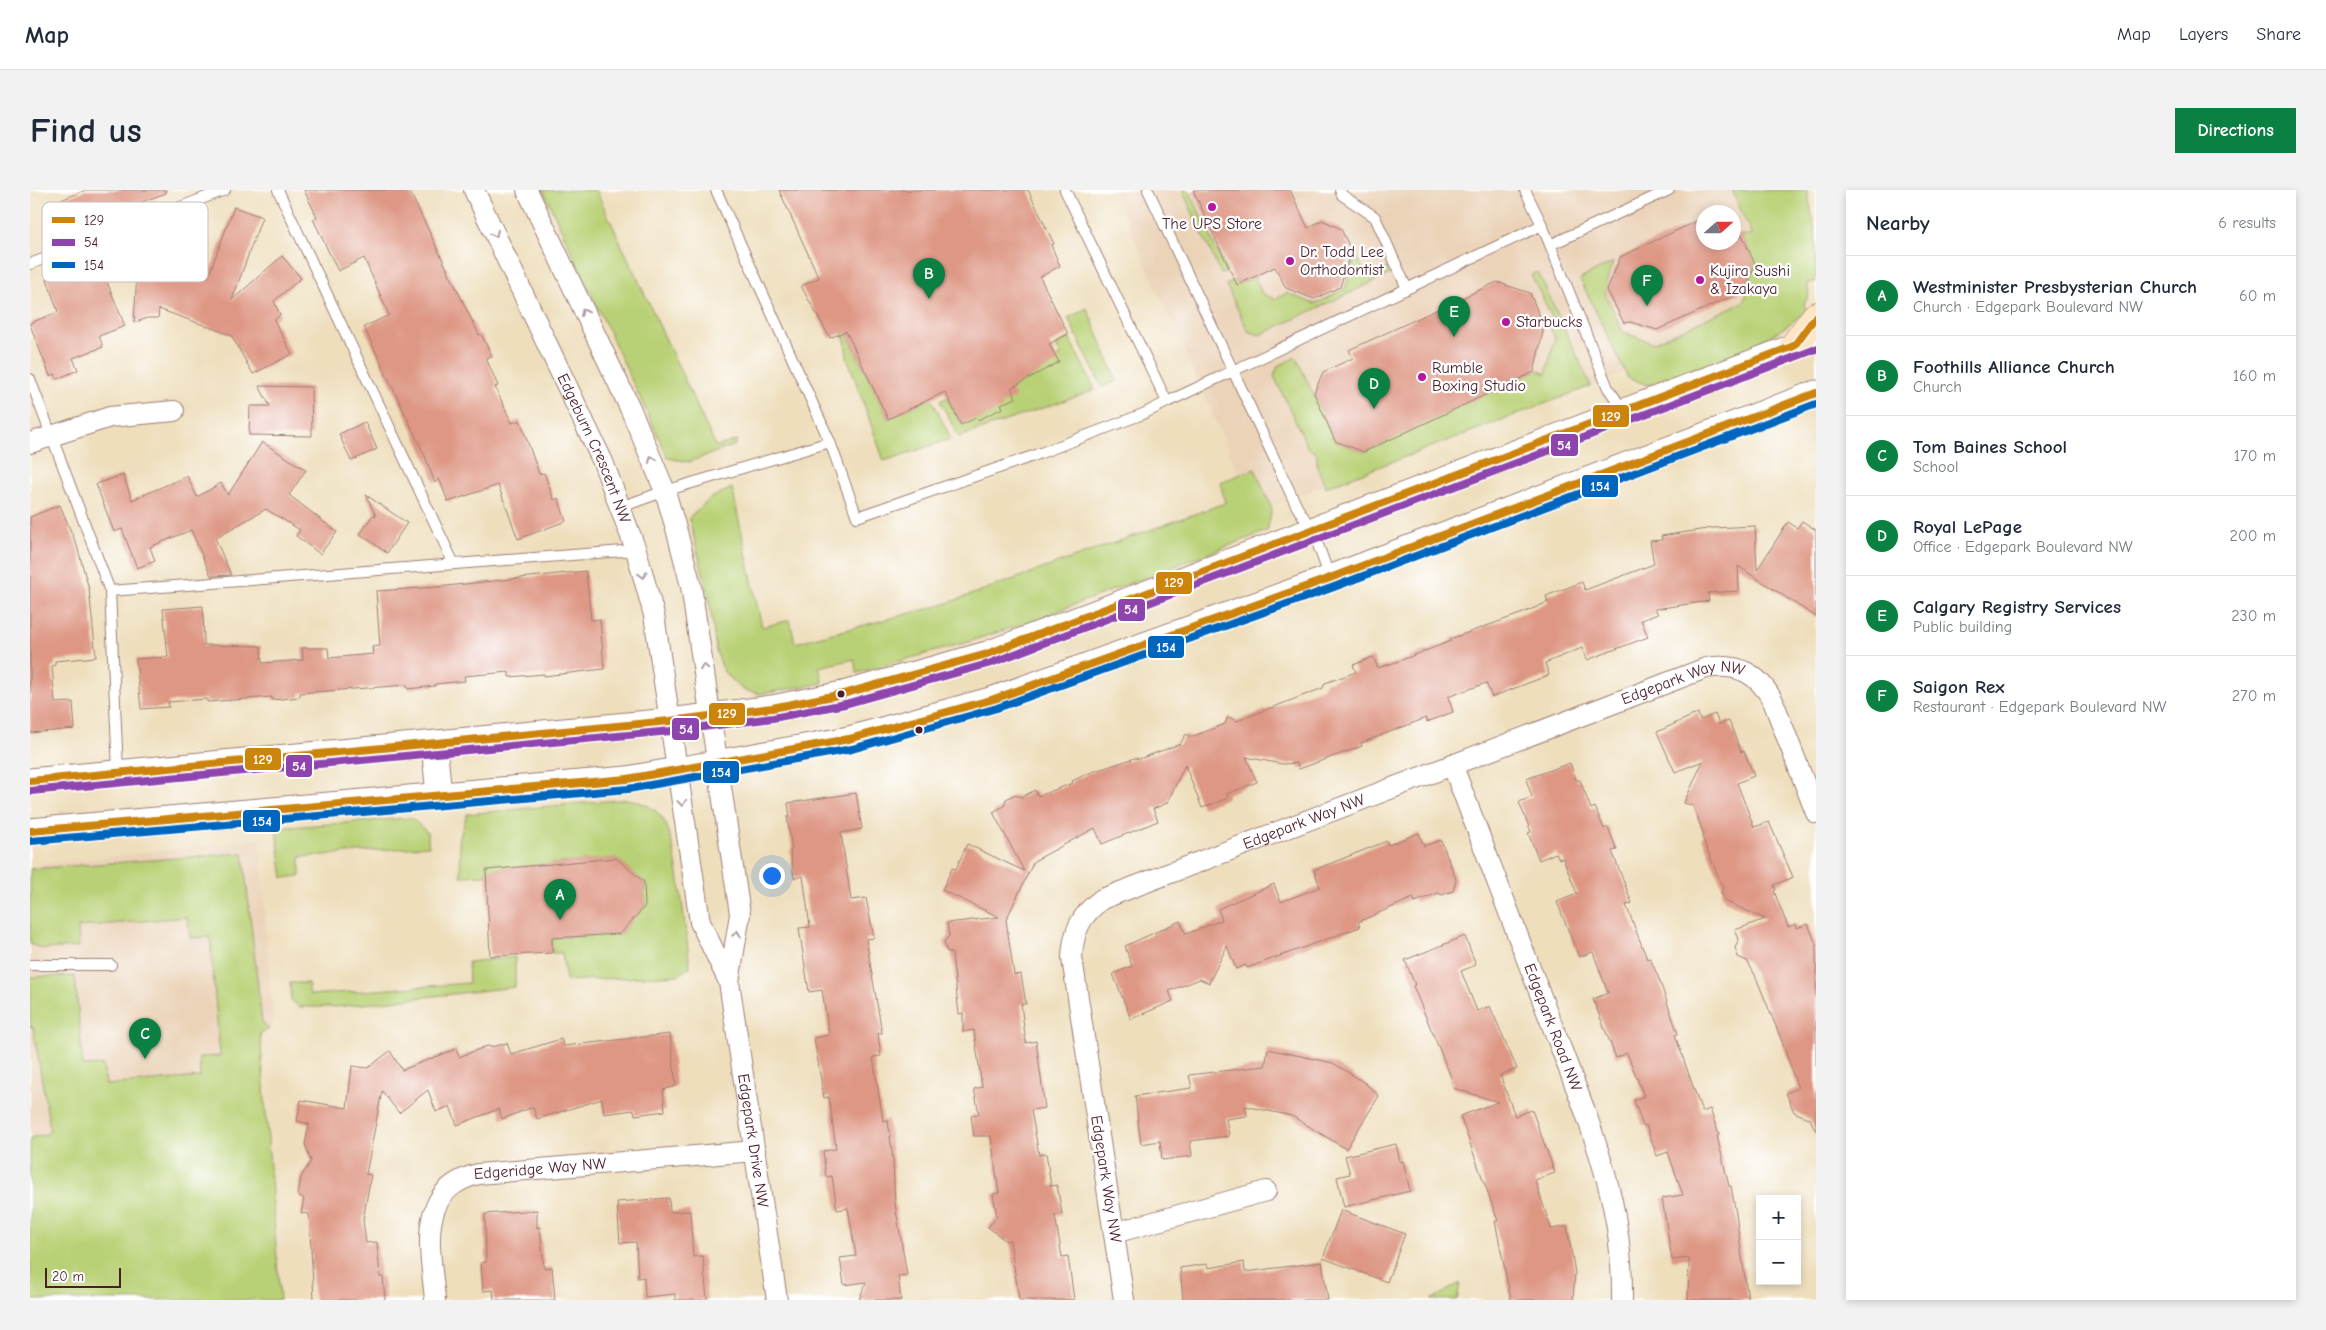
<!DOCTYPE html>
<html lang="en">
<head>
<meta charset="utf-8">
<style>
	body { margin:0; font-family:"Comic Neue",sans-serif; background:#f2f2f3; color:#1f2937 }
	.controls { position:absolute; right:15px; bottom:15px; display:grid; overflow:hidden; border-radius:0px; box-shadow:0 2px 8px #0003 }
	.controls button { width:45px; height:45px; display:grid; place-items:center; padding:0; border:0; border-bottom:1px solid #e0e1e3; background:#fff; color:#1f2937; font:25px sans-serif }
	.compass { position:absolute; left:1666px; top:15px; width:45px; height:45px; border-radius:50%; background:#fff; box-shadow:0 2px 8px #0003; rotate:69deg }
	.scale { position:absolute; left:15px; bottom:12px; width:76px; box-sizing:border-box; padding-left:5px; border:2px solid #4a1f2b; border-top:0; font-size:14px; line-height:18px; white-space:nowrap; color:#4a1f2b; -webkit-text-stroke:4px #fff; paint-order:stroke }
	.you { position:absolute; left:741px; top:685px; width:18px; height:18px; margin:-12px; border:4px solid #fff; border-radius:50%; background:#1a73e8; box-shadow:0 0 0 8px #1a73e833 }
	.badge { display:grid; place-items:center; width:32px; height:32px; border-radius:50%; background:#0b8043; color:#fff; font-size:16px; font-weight:700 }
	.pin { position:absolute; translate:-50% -41px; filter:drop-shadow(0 1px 2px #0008) }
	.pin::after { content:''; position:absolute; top:26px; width:18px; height:15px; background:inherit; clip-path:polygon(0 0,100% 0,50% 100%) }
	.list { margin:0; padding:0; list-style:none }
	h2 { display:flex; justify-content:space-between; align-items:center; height:65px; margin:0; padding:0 20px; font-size:21px }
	h2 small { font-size:16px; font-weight:400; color:#747a83 }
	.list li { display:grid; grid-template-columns:32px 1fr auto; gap:15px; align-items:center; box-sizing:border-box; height:80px; padding:0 20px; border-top:1px solid #e0e1e3 }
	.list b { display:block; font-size:19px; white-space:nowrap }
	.list p { margin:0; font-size:16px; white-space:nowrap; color:#747a83 }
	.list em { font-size:16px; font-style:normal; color:#747a83 }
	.map { position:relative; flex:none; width:1786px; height:1110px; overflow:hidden; border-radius:0px }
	header { display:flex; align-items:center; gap:30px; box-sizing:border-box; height:70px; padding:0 25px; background:#fff; border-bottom:1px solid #e0e1e3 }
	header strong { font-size:24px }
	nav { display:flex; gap:28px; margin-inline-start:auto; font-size:18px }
	.intro { display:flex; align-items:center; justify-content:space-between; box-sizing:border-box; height:120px; padding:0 30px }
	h1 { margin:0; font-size:35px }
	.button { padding:12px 22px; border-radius:0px; background:#0b8043; color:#fff; font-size:18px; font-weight:700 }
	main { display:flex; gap:30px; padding:0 30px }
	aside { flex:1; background:#fff; border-radius:0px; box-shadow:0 2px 8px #0003 }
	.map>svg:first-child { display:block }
	.built { fill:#ebd3b8; fill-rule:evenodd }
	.green { fill:#b9d176; stroke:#827850 }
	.building { fill:#de9784 }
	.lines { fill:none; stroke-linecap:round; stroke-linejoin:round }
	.service-casing { stroke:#9c7e74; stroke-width:12 }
	.minor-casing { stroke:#9c7e74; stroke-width:22 }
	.tertiary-casing { stroke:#9c7e74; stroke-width:27 }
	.secondary-casing { stroke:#9c7e74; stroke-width:29 }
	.service { stroke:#fff; stroke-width:10 }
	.minor { stroke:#fff; stroke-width:20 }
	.tertiary { stroke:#fff; stroke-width:25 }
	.secondary { stroke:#fde5c5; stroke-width:28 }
	.bus-1-casing { stroke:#fff; stroke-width:11 }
	.bus-2-casing { stroke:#fff; stroke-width:11 }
	.bus-3-casing { stroke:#fff; stroke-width:11 }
	.bus-1 { stroke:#cc840b; stroke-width:8 }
	.bus-2 { stroke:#8e44ad; stroke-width:8 }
	.bus-3 { stroke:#0065bd; stroke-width:8 }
	.oneway { stroke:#ae9aa0 }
	.poi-dot { fill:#b5179e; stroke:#fff; stroke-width:2 }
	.bus-dot { fill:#4a1f2b; stroke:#fff; stroke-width:2 }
	.labels { text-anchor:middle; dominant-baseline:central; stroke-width:4.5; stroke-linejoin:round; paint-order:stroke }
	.poi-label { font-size:16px; fill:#4a1f2b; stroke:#fff; text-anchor:start }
	.street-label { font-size:16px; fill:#4a1f2b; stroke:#fff }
	.key { fill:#fff; stroke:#c9bcbf; stroke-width:1 }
	.key-label { font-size:14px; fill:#4a1f2b }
	.line-badge { stroke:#fff; stroke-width:2 }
	.badge-label { font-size:14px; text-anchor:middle; font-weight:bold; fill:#fff }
</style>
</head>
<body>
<header>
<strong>Map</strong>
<nav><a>Map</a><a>Layers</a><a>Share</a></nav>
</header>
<div class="intro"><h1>Find us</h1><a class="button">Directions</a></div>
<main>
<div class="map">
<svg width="1786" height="1110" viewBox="0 0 1786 1110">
	<rect width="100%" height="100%" fill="#fff"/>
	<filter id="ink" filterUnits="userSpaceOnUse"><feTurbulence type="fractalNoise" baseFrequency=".02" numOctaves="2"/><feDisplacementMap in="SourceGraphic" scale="10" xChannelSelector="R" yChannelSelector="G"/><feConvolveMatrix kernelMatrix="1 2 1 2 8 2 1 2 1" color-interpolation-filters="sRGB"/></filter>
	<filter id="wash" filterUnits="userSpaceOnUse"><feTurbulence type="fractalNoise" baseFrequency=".0096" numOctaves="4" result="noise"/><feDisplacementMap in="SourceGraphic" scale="20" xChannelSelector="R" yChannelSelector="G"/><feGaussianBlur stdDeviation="1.12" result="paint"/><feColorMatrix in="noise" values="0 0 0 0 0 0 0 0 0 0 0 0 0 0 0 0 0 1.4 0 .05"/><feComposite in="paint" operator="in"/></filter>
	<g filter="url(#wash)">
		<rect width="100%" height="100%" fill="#eedebc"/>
		<path class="built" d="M1083,0H1749L1775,102L1607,178L1225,321ZM1674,22H1704V52H1674Z
			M230,649L243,833L239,839L230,843L0,1110V676Z"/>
		<path class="green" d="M513,0H566L686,257L707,250L705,255L659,272L638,268Z
			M1152,0H1159L1197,82L1191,84Z
			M1702,0H1777L1786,44V92L1777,93L1779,105L1774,114L1776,120C1739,157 1668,176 1618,195L1598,188L1550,89L1583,72L1575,102L1593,142L1623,153L1713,112L1717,104L1716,100L1725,74L1712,45H1722Z
			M1326,65L1337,88L1357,78L1360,84L1230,145L1218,141L1196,95L1205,90L1207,95L1225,87L1232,104L1245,109L1257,103L1285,114L1315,99Z
			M1508,82L1561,196L1296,297L1287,277V264L1278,258L1244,186L1248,176L1266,167L1305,251L1334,262L1472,196L1486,185L1489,189L1508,180L1516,184L1525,149L1520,137L1524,131L1501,85Z
			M1057,118L1087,191L1072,197L1038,128Z
			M816,141L858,229L901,208L921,249L854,271L817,167L815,150L812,143Z
			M1039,148L1065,200L929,247L910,211L917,207L931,234L971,214V177L1027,168L1031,166L1026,155Z
			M1225,279L1242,319L1237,341L999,432L935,453L827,483L824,469L789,477L793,493L731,504L713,500L694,482L686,461L679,407L659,328L681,308L702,298L732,437L760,430L765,453L912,415L1195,313L1190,292Z
			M597,609C610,611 625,617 633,629C647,648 656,747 660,777L648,785L536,791L532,763H522V748L590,744L615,716L614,692L586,668L456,680V685L431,686L429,650L437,624Z
			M381,628L397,642L399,656L270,667V686L253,688L246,638Z
			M213,663L232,833L239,839L230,843L250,1110H0V948L17,944L20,939L3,837H0V787L45,786L53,876L73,875L76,895L170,887L169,867L190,866L180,747L160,748L157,727L48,737L49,757L14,759L0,754V679Z
			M485,767V797L306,817H269L261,810L260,793H278L280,805L439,793L438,772Z
			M1430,1093L1427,1110H1401Z"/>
		<g id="blocks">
			<path class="building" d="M56,0H136V3L26,44L16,16Z
				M274,0H379L449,145L451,144L462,166L456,168L468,196L465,197L482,233L490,230L509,284L514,283L524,310L528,308L536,331L488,349L468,295L418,312L409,288L405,293L395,266L334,137L359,125L334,68L308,81L283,29L287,27Z
				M749,0H998L1024,54L1021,55L1030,76L1010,87L1038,144L1019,154L1029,172L981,198L986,208L971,214L973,218L948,230L946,228L931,235L915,202L858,229L816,141L800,148L771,96L789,88Z
				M1163,0H1260L1278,38L1292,30L1311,39L1321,60L1310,97L1284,109L1256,98L1245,77L1207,95Z
				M204,17L232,27L202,110L252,66L271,88L244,111L250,125L244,130L262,164L223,184L201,145L129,119L128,128H117L104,133L107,82L151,83L153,78L178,87Z
				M1667,31L1671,39L1674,38V52H1704V43L1712,45L1725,74L1716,100L1627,140L1600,132L1594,133L1577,100L1590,67Z
				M68,70L95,136L69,146L73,157L43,168L48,180L27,189L25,184L20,186L0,135V133L28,122L17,89Z
				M1467,92L1500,103L1514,137L1504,182L1334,262L1305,251L1284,203L1293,182L1323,168L1319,160Z
				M229,196L281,197L282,246L219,245L220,216H240Z
				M335,232L347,259L321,271L309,244Z
				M232,252L276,280L259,305L307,342L290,364L266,346L270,340L236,319L185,348L201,385L181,386L161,340L120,357L125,371L107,378L92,339L84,342L66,294L93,285L102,310L157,286L167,307L191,293L198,305Z
				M336,305L377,333L357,363L330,344L343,325L346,326Z
				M30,315L47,356L59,399L66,467L25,471V475L22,476L25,513L43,512L45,539L0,543V327Z
				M1772,331L1786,340V427L1708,376L1709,401L1678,403L1679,411L1625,419L1628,424L1611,430L1618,447L1557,470L1552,458L1515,473L1519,485L1462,507L1456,493L1418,507L1423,522L1397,532L1396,528L1331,553L1332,556L1269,579L1267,573L1252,574L1216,567L1227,592L1197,604L1198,608L1172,618L1155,575L1137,613L1123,619L1128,631L1072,654L1065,638L1004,671L976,730L984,785L991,784L996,814H991L996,853L1006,851L1015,918L1001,920L1009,965L1016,963L1021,996L1027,995L1032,1024L1025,1025L1032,1067L1038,1066L1044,1110H989L980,1050L976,1051L958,1037L967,1027L963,1004L969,1003L961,946H944L941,925L949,924L944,899L952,897L944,840L933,842V823L929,824L922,764L916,760L914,752L919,746L917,733L969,727L912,700L922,678L926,679L937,654L994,681L963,622L974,616L976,609L984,605L992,607L1005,600L1008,606L1043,593L1042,591L1059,583L1105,568L1109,569L1150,554L1156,544L1161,547L1195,534L1198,527L1207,531L1293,498L1295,493L1326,482L1323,475L1343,467L1348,478L1369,471L1421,451L1420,449L1493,423L1518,412L1516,406L1552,392L1555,400L1624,374L1620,351L1632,350L1631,346L1683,338L1725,336L1727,380L1758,332L1767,338Z
				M556,381L561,430L570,429L574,479L514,486V484L479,487V482L434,486L435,491L405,494V496L378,499L377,495L270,503V507L242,510V507L177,512V509L138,512L139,517L111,519L106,469L138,467L133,419L173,416L174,455L231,456L232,473L273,470L272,458H298L299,468L343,464L342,457L350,456L346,401L407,397Z
				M1668,523L1670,530L1685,524L1689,534L1699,531L1711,562L1714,561L1724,586L1707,593L1724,637L1739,632L1763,687L1744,695L1746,700L1744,701L1758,737L1766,734L1767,738L1778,734L1786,754V941L1780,929L1764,922L1756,903L1768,898L1751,849L1725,785L1717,771L1708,767L1705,758L1709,749L1705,740L1735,729L1695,711L1691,702L1693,698L1672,647L1674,645L1663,616L1654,613L1673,571L1645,582L1627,542Z
				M1540,573L1546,590H1550L1561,619L1565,617L1574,639L1578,637L1587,660L1582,661L1602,713L1596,715L1617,769L1620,768L1629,789L1648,844L1645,845L1672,922L1680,919L1689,945L1687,946L1699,996H1701L1706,1024L1718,1110H1658L1659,1068L1642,1070L1632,1008L1653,1005L1638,962L1627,966L1616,935L1613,936L1604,910L1614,906L1597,863L1586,868L1563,809L1578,803L1563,762L1549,767L1527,712L1547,704L1533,668L1529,669L1526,663L1509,670L1498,643L1501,642L1489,612L1502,607L1496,589Z
				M826,603L832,639L811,643L821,710L836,708L844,748L836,749L852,843H848L851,866L843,867L853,931L858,930L863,970L865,1014L877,1085L868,1086L871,1110H829L836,1092L814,1095L810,1068L826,1066L818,1018L807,1020L802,986L796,987L793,961L806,959L799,907L794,908L784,848L799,845L792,800L779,802L769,738L780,737L773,686L764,688L760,660L762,659L757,627H760L758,613Z
				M1389,643L1394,656L1411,650L1426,690L1423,701L1412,705L1408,703L1385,712L1383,708L1328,732L1330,737L1217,778L1216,775L1206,779L1197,756L1179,793L1170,789L1139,801L1143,811L1101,829L1083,784L1102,776L1095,756L1150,731L1156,744L1192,730L1188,719L1244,694L1251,712L1290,697L1284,680L1357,651L1358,655Z
				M586,668L614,692L615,716L590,744L522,748V763L460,766L456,680Z
				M1435,746L1446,775L1431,781L1447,821L1460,816L1487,879L1470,885L1485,926L1502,920L1525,983L1505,990L1521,1039L1537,1036L1545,1083L1543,1110H1481L1465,1031H1468L1430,926L1468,912L1423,898L1421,887L1383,796L1385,795L1375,770Z
				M640,844L646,896L633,900L635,921L605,925L604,920L574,924L572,909L507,929L503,917L472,929L469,919L427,935L420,916L406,922L398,900L369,923L352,901L336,984L341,985L333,1030L336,1053L347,1052L350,1087H353L355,1110H284L279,1024L271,1023L274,1009L268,1005L271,987L281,971L275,954L279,934L267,931L271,910L317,918L322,876L338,878L360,861L372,880L426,859L429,867L457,856L461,857L477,853L481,864L531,849L534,856Z
				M1238,859L1303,873L1335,893L1349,906L1316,959L1262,926L1215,916L1217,926L1196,929L1199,946L1160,951L1162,966L1132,970L1130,951L1111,954L1105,906L1162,898L1159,885L1235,876Z
				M1366,954L1370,972L1373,971L1380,1001L1314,1017L1307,987L1320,984L1315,966Z
				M639,1008L640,1022L660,1021L663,1067L673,1066L677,1110H645V1104L615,1107L614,1087L608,1088L606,1052L590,1053L587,1012Z
				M507,1020V1038L510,1037L514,1078L522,1077L525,1110H464L463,1100L453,1101L451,1073L456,1072L455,1024Z
				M1311,1020L1375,1044L1357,1092L1293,1068Z
				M1214,1072L1215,1082L1292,1072L1298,1110H1153L1150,1078L1177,1074L1178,1078Z"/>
		</g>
	</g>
	<g filter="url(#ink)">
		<use href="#blocks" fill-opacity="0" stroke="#9c7e74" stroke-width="1"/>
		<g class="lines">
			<defs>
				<path id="service" d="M248,0L424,374
					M686,0L800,252L827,327L1003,266L1113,224L1137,212L1035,0
					M1118,0L1267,317L1283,341L1300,388
					M1310,0L1312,5L1345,27L1377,99
					M1495,0L1512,35L1578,198L1594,221
					M1520,55L1639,0
					M0,74L195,0
					M0,189L80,401L88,581
					M1137,212L1512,35
					M591,317L635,301L800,252
					M80,401L606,360
					M0,775H81"/>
				<g id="minor">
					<path id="s1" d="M444,0L573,272L606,360L624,425L670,732L699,792L747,1110"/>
					<path d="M497,0L600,218L635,301L647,342L661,396L710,724L699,792"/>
					<path d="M0,253L80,227L144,221"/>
					<path id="s2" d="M1422,574L1555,921C1578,987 1593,1039 1592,1110"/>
					<path d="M1084,1043L1236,1001"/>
					<path id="s3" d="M405,1110C401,1061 384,1000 448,984L725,961"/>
					<path id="s4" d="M1094,1110L1042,768C1043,741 1051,725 1072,709L1676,478C1708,473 1728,483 1743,511L1786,623"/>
				</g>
				<path id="tertiary" d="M404,554L409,605
					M0,591L640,531L742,518L813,504L957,464L1784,149
					M0,641L597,589L819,549L964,509L1300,388L1786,203"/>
				<path id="secondary" d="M1764,156L1786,126"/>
			</defs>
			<use href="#service" class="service-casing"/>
			<use href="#minor" class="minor-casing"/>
			<use href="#tertiary" class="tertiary-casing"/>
			<use href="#secondary" class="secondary-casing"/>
			<use href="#service" class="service"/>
			<use href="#minor" class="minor"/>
			<use href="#tertiary" class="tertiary"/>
			<use href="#secondary" class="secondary"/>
			<defs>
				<path id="bus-1" d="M0,591L640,531L742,518L813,504L957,464L1764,156L1786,126
					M0,641L597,589L819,549L964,509L1300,388L1786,203"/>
				<path id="bus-2" d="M1,601L641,541L743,528L815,514L961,473L1786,159"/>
				<path id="bus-3" d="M1,651L598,599L822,559L967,518L1304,397L1786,214"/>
			</defs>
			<use href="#bus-1" class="bus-1-casing"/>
			<use href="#bus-2" class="bus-2-casing"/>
			<use href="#bus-3" class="bus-3-casing"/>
			<use href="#bus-1" class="bus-1"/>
			<use href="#bus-2" class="bus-2"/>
			<use href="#bus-3" class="bus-3"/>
		</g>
		<defs><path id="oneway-chevron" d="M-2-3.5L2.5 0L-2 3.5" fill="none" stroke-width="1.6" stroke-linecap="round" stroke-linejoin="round" transform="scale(1.25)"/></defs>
		<g class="oneway">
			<use href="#oneway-chevron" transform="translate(465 44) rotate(65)"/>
			<use href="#oneway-chevron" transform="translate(554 122) rotate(-115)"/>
			<use href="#oneway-chevron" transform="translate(622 269) rotate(-113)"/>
			<use href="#oneway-chevron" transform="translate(613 385) rotate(75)"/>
			<use href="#oneway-chevron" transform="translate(674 477) rotate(-99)"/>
			<use href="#oneway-chevron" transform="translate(652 613) rotate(82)"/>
			<use href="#oneway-chevron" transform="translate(707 744) rotate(-81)"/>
		</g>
	</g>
	<g class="poi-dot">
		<circle cx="1182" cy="17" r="5"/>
		<circle cx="1260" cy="71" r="5"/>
		<circle cx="1670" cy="90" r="5"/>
		<circle cx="1476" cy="132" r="5"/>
		<circle cx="1392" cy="187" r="5"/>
	</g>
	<g class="bus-dot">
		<circle cx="811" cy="504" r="4.5"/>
		<circle cx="889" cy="540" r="4.5"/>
	</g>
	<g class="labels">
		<g class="poi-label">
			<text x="1182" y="34" text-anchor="middle">The UPS Store</text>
			<text x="1270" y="62">Dr. Todd Lee<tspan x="1270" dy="18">Orthodontist</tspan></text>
			<text x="1680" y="81">Kujira Sushi<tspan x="1680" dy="18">&amp; Izakaya</tspan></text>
			<text x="1486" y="132">Starbucks</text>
			<text x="1402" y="178">Rumble<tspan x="1402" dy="18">Boxing Studio</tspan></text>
		</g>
		<g class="street-label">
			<text stroke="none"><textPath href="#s1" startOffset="285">Edgeburn Crescent NW</textPath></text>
			<text stroke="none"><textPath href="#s4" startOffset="1036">Edgepark Way NW</textPath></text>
			<text stroke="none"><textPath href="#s4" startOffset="631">Edgepark Way NW</textPath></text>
			<text stroke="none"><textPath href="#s2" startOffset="282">Edgepark Road NW</textPath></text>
			<text stroke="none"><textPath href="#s1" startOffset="1000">Edgepark Drive NW</textPath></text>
			<text stroke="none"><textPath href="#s3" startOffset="212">Edgeridge Way NW</textPath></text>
			<text transform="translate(1076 989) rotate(81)">Edgepark Way NW</text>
		</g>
	</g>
	<rect x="12" y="12" width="166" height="80" rx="8" class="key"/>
	<rect x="22" y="27" width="23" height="6" fill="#cc840b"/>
	<rect x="22" y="49" width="23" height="7" fill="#8e44ad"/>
	<rect x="22" y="72" width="23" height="6" fill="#0065bd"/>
	<g class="key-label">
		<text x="54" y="35">129</text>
		<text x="54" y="57">54</text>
		<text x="54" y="80">154</text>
	</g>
	<g class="line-badge">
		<rect x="1562" y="214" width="38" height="24" rx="5" fill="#cc840b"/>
		<rect x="1520" y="243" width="29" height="24" rx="5" fill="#8e44ad"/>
		<rect x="1551" y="284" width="38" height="24" rx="5" fill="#0065bd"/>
		<rect x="1125" y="381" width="38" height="24" rx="5" fill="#cc840b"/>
		<rect x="1087" y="408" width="29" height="24" rx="5" fill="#8e44ad"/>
		<rect x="1117" y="445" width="38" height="24" rx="5" fill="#0065bd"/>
		<rect x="678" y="512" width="38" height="24" rx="5" fill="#cc840b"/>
		<rect x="641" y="527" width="29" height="24" rx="5" fill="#8e44ad"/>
		<rect x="214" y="557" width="38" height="24" rx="5" fill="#cc840b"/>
		<rect x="255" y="564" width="28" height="24" rx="5" fill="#8e44ad"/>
		<rect x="672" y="570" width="38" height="24" rx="5" fill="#0065bd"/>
		<rect x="212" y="619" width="39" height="24" rx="5" fill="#0065bd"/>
	</g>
	<g class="badge-label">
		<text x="1581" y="231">129</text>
		<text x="1534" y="260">54</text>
		<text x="1570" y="301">154</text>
		<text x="1144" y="397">129</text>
		<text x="1101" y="424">54</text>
		<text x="1136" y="462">154</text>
		<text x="697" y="528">129</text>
		<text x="656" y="544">54</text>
		<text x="233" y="574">129</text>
		<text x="269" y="581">54</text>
		<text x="691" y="587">154</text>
		<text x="232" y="636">154</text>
	</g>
</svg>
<div class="controls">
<button>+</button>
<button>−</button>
</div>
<svg class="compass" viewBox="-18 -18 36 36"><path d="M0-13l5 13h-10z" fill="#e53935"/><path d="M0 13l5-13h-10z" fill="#747a83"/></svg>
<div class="scale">20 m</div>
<div class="you"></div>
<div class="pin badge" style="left:530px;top:730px">A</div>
<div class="pin badge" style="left:899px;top:109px">B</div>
<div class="pin badge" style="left:115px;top:869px">C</div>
<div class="pin badge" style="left:1344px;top:219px">D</div>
<div class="pin badge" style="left:1424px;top:147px">E</div>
<div class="pin badge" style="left:1617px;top:116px">F</div>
</div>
<aside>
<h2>Nearby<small>6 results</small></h2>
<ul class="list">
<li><span class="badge">A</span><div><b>Westminister Presbysterian Church</b><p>Church · Edgepark Boulevard NW</p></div><em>60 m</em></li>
<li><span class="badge">B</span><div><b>Foothills Alliance Church</b><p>Church</p></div><em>160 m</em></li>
<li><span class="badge">C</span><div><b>Tom Baines School</b><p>School</p></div><em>170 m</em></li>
<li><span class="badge">D</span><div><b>Royal LePage</b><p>Office · Edgepark Boulevard NW</p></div><em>200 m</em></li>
<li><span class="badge">E</span><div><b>Calgary Registry Services</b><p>Public building</p></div><em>230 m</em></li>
<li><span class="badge">F</span><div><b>Saigon Rex</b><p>Restaurant · Edgepark Boulevard NW</p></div><em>270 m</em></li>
</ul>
</aside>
</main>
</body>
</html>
